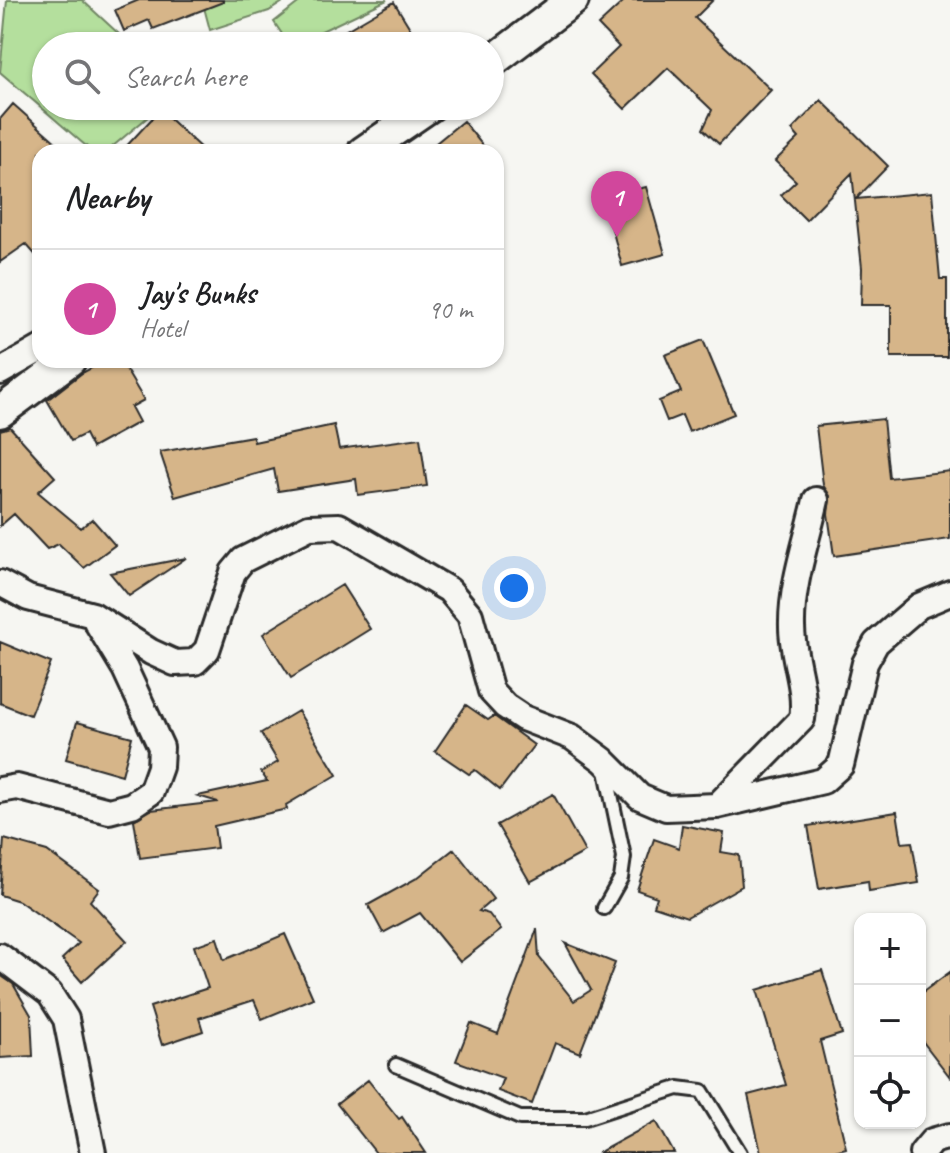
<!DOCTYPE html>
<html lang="en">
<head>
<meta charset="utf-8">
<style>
	body { margin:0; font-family:Caveat,sans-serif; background:#f6f6f6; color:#202124 }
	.controls { position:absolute; right:24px; bottom:24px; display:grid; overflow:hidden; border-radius:16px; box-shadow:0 2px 6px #0004 }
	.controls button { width:72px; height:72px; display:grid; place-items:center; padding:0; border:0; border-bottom:2px solid #e0e0e0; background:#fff; color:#202124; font:40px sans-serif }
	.you { position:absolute; left:514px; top:588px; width:28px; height:28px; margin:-20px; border:6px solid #fff; border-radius:50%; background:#1a73e8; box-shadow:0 0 0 12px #1a73e833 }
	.badge { display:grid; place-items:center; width:52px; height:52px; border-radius:50%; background:#d93025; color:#fff; font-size:26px; font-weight:700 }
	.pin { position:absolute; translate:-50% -66px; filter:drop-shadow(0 2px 4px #0008) }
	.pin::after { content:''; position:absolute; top:42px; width:28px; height:24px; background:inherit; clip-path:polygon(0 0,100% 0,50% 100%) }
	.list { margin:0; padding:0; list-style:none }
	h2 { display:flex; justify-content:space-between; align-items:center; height:104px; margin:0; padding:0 32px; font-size:34px }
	h2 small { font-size:26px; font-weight:400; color:#757577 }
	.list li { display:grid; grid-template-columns:52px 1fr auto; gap:24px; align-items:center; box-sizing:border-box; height:120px; padding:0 32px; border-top:2px solid #e0e0e0 }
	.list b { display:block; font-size:30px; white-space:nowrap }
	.list p { margin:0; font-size:26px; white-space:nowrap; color:#757577 }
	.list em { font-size:26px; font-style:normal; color:#757577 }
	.icon { flex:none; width:44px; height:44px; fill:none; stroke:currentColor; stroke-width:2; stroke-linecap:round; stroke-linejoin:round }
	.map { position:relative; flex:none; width:950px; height:1153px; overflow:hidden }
	.search { position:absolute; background:#fff; box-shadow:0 2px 6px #0004; left:32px; top:32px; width:472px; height:88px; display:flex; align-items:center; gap:20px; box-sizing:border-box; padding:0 28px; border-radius:44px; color:#757577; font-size:30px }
	.panel { position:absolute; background:#fff; box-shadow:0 2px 6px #0004; left:32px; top:144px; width:472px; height:224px; border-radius:24px }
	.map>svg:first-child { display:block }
	.green { fill:#b4df9d; stroke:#708564; stroke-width:2 }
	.building { fill:#d6b589; stroke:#2b2b2b; stroke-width:2 }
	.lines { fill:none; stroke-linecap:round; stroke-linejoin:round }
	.service-casing { stroke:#2b2b2b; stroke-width:18 }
	.minor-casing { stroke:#2b2b2b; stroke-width:30 }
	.tertiary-casing { stroke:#2b2b2b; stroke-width:36 }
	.service { stroke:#f6f6f2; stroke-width:12 }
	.minor { stroke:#f6f6f2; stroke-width:24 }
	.tertiary { stroke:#f6f6f2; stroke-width:30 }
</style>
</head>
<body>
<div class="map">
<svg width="950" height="1153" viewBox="0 0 950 1153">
	<rect width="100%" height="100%" fill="#f6f6f2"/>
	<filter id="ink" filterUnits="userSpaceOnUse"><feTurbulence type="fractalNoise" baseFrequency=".0125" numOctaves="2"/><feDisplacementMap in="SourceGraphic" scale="16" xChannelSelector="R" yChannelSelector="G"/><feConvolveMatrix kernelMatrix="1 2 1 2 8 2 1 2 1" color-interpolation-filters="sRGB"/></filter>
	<g filter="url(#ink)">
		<path class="green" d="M7,0H82L132,46H46V106H161L106,152H93L0,72Z
			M202,0H286L269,11L210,30Z
			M302,0H387L290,46L274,22Z"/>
		<path class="building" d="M139,0H223V2L153,29L149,20L124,31L115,10Z
			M625,0H713L695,18L771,90L719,144L703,129L712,110L668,68L625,109L591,74L619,47L598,25Z
			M394,2L421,46H319Z
			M821,100L888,166L856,199L932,192L940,279H947V357H891V305H861L862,268L852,173L806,220L781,195L796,181L775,161L799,138L792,130Z
			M13,104L67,152H40V260L26,244L0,262V119Z
			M160,110L205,152H121Z
			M463,121L488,152H425Z
			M646,187L665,254L622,266L604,198Z
			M703,340L734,414L689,432L682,415L667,421L659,401L681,392L665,355Z
			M106,360H120L144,400L131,407L139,422L92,448L85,434L71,441L47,400L82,373Z
			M883,419L889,478L950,471V539L834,556L828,514L830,496L823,485L816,426Z
			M334,425L339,449L420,438L427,486L358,495L356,479L278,491L274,469L175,497L160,452L253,436L254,442Z
			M10,427L55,477L38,492L81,528L92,519L115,545L84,568L59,544L47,549L14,514L0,526V430Z
			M186,558L129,596L110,573Z
			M342,585L370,629L291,678L263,634Z
			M0,642L51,663L30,715L0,703Z
			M466,705L488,720L494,716L534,745L500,790L475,770L469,774L435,751Z
			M298,711L337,775L286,805L287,809L214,826L217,848L140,858L134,820L151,810L218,802L198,796L267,781L261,772L278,762L261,733Z
			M77,722L132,737L122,775L66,759Z
			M553,794L585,852L530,882L497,825Z
			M897,812L902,843L912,842L919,883L869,891L868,881L819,889L808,826Z
			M682,825L724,833L721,852L739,855L742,886L687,917L654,906L657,897L637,890L654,839L679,848Z
			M4,839L47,851L99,889L90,901L127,941L82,982L62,959L79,943L19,901L0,895Z
			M454,849L493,899L479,911L489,914L501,930L460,962L420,913L383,933L368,905L417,878Z
			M537,929L539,957L574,1001L591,990L565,943L615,963L580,1053L555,1043L532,1104L498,1091L503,1078L456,1061L471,1023L498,1034Z
			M285,934L313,998L262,1019L254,1000L199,1018L203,1031L162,1045L150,1007L208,988L194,946L217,938L224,960Z
			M822,970L842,1034L820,1041L846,1148L827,1153H761L748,1095L786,1085L757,990Z
			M950,972V1077L920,1038V994Z
			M0,975L13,984L31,1015L33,1056L0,1058Z
			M368,1080L399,1119L402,1117L426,1153H376L337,1104Z
			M656,1121L674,1153H598Z"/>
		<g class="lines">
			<defs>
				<path id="service" d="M604,908L621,878L624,857L605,766
					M396,1065L520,1118H585L678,1088L702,1091L740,1153"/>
				<path id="minor" d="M0,372L40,349
					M0,583L28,598L93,615L151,652L175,663L195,662L207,650L233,572L243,560L309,527L339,526L449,590L470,615L491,691L505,706L523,718L572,737L603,760L640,797L666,808L717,806L823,781L841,765L865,663L876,643L919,606L950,593
					M0,790L17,787L109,811L132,805L151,792L160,767L161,747L125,669L96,621
					M717,806L802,719C807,688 792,658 792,627C791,585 807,541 816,500
					M0,956L50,994L66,1019L93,1153
					M922,1153L932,1141L950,1136"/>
				<path id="tertiary" d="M490,63L573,0
					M363,152L430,106
					M0,412L70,360"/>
			</defs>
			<use href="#service" class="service-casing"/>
			<use href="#minor" class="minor-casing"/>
			<use href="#tertiary" class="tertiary-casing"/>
			<use href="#service" class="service"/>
			<use href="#minor" class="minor"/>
			<use href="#tertiary" class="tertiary"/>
		</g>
	</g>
</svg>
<div class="controls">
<button>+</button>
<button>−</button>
<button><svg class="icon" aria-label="locate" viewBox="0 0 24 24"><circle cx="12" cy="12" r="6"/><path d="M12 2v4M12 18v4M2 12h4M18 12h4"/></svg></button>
</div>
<div class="you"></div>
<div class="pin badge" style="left:617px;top:237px;background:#d1479c">1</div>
<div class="search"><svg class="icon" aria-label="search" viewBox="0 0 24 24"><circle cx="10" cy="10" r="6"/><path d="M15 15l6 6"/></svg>Search here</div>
<section class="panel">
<h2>Nearby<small></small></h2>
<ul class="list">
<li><span class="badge" style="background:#d1479c">1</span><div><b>Jay's Bunks</b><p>Hotel</p></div><em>90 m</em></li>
</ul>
</section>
</div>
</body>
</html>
